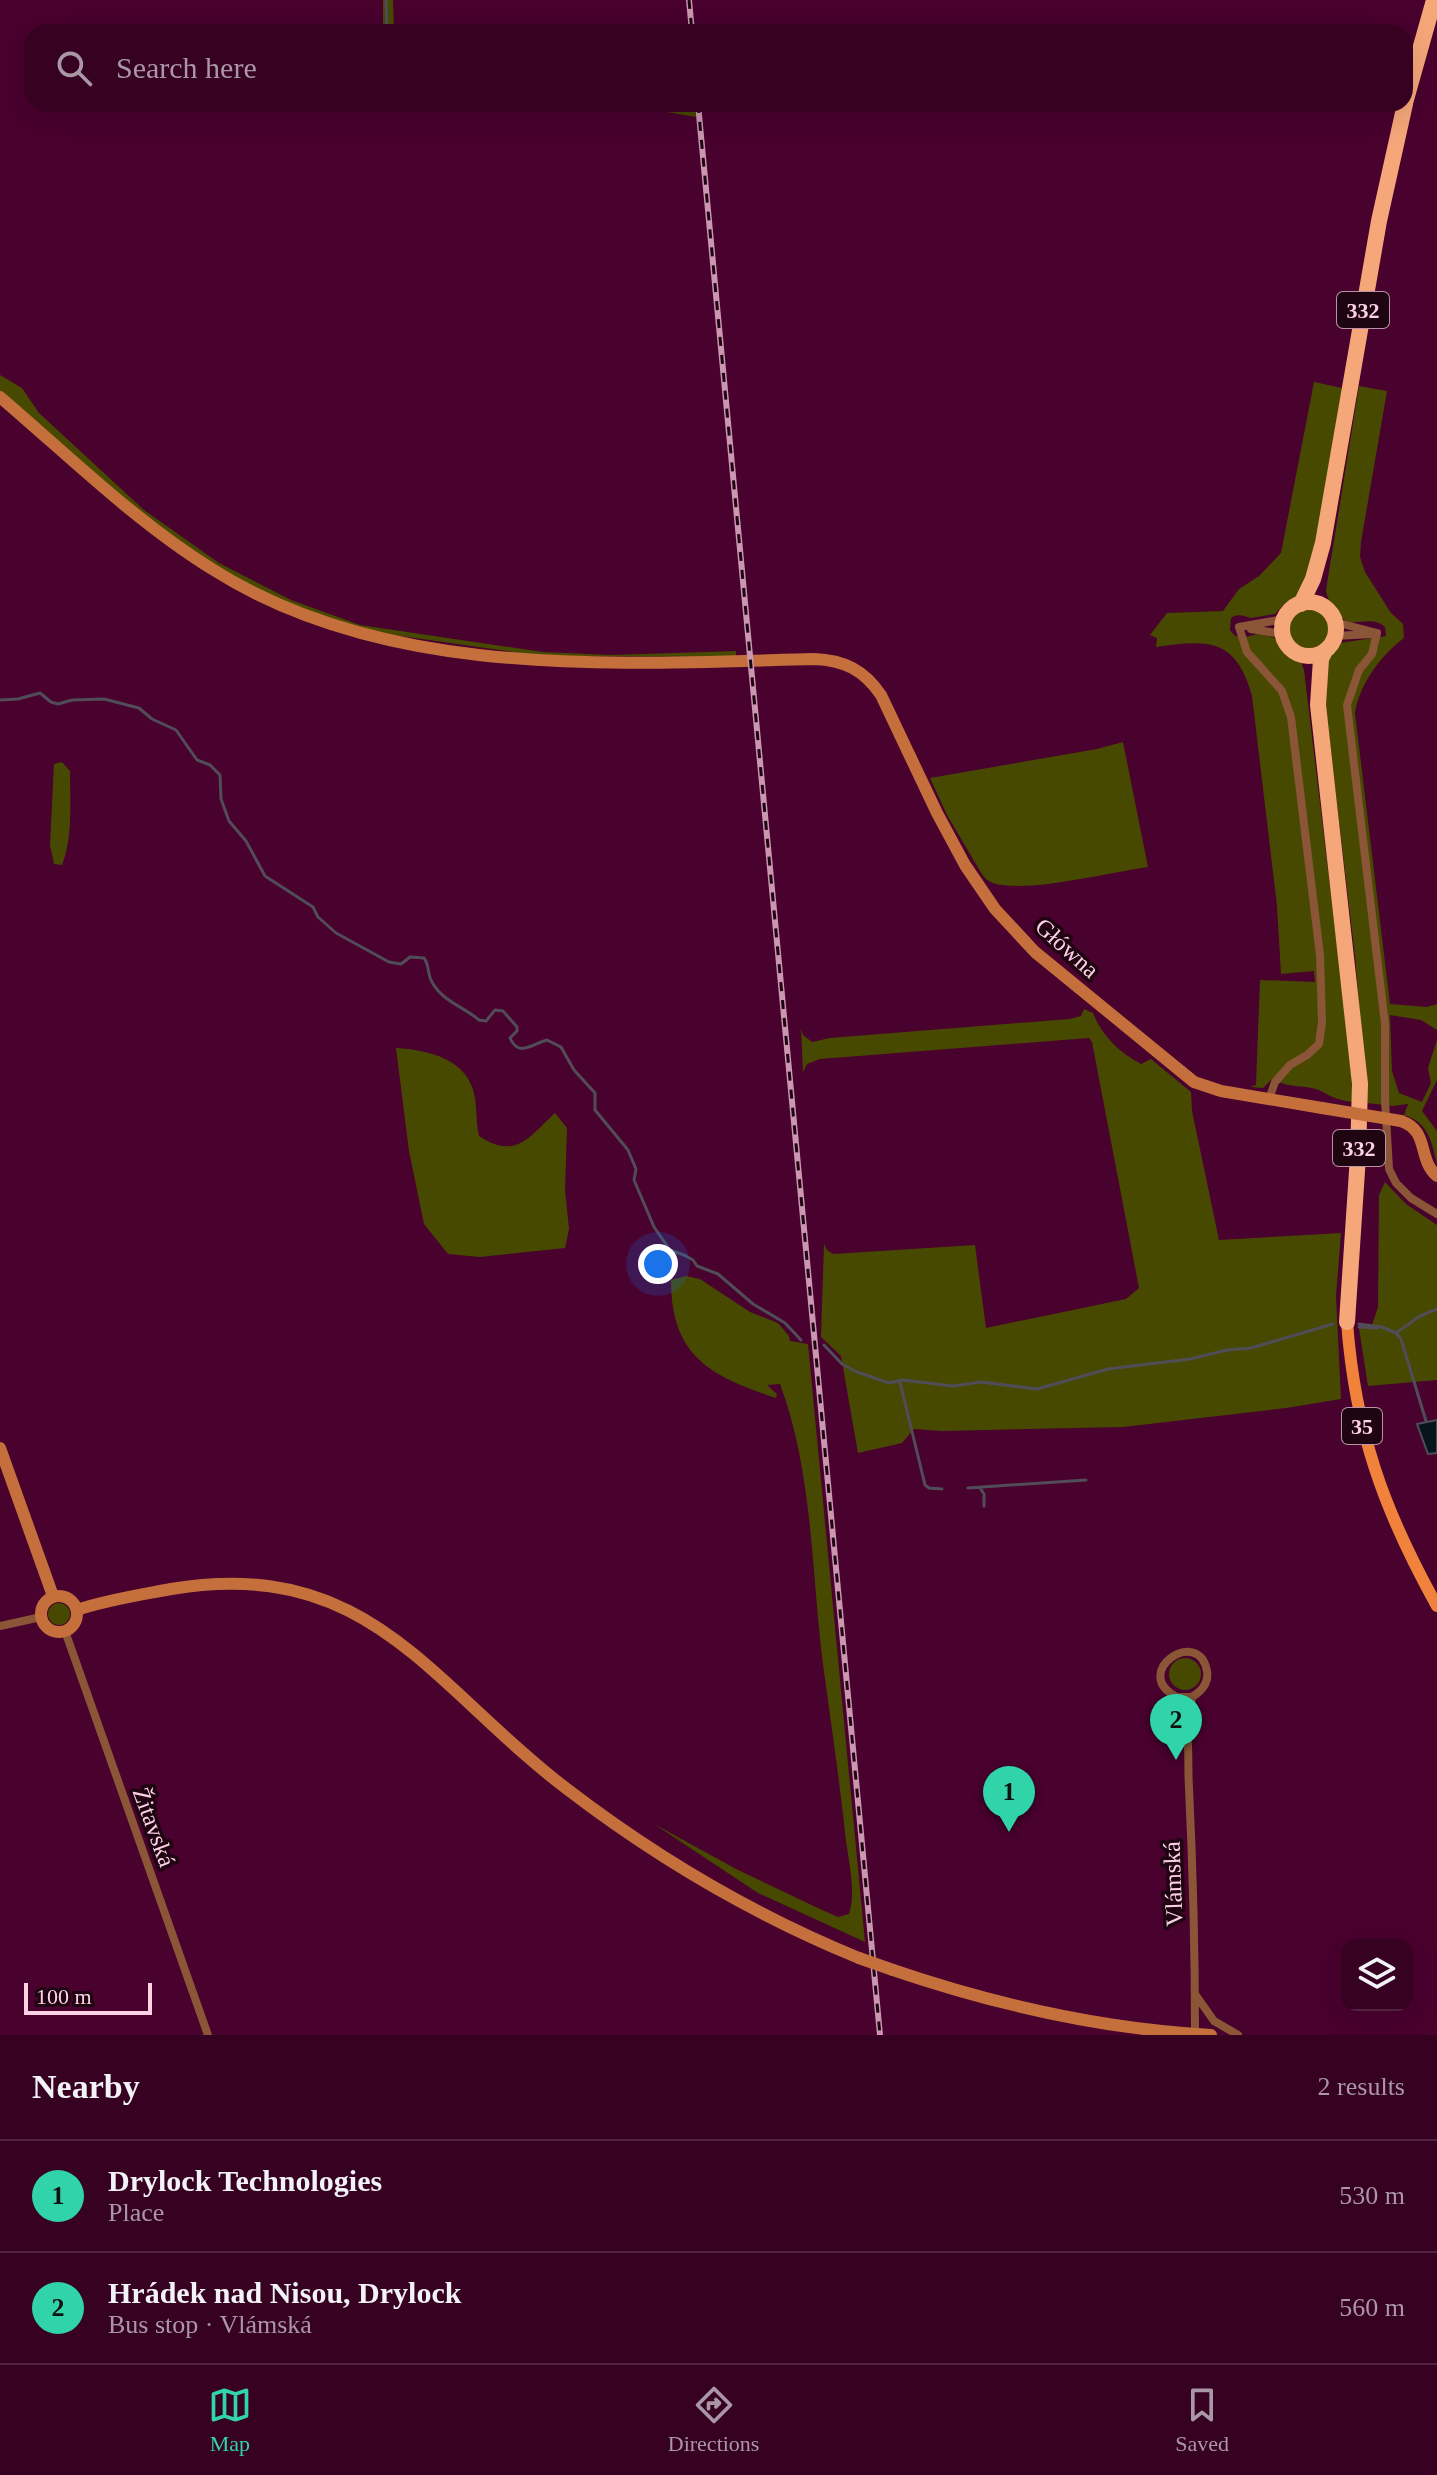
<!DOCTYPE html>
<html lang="en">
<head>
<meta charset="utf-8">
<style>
	body { margin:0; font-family:Georgia,serif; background:#3e0b2a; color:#f1f3f6 }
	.controls { position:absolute; right:24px; bottom:24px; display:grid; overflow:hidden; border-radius:16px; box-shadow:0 8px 32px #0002 }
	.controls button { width:72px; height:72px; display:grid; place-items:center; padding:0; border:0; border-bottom:2px solid #512340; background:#370122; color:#f1f3f6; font:40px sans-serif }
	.scale { position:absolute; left:24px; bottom:20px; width:128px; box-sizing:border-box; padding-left:8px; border:4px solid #fdd1e4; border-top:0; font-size:22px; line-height:28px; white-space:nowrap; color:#fdd1e4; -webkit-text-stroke:6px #1f0412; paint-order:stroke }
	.you { position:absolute; left:658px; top:1264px; width:28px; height:28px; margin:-20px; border:6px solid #fff; border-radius:50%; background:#1a73e8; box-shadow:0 0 0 12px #1a73e833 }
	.badge { display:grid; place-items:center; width:52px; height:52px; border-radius:50%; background:#31d4a9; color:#111; font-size:26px; font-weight:700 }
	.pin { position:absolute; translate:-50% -66px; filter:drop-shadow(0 2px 4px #0008) }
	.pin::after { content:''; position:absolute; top:42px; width:28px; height:24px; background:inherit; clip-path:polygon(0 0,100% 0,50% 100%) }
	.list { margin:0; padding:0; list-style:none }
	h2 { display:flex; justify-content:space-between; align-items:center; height:104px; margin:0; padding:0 32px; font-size:34px }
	h2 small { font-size:26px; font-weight:400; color:#aa97a5 }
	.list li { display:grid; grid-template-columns:52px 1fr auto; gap:24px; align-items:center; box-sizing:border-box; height:112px; padding:0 32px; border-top:2px solid #512340 }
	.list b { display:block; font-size:30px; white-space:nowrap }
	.list p { margin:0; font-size:26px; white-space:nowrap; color:#aa97a5 }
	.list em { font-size:26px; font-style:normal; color:#aa97a5 }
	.icon { flex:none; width:44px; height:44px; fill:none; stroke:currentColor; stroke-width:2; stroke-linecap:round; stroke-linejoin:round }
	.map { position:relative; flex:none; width:1437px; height:2035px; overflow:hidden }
	.search { position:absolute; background:#370122; box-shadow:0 8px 32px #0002; left:24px; right:24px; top:24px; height:88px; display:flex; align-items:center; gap:20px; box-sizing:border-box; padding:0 28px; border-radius:24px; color:#aa97a5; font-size:30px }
	.sheet { height:328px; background:#370122 }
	nav { display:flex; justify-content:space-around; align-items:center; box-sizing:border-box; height:112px; border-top:2px solid #512340; background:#370122; font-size:22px; color:#aa97a5 }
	nav a { display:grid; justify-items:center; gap:4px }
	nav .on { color:#31d4a9 }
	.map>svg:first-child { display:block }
	.green { fill:#484900 }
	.water { fill:#06151c; stroke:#504d58; stroke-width:2 }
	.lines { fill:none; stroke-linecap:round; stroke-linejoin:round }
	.stream { stroke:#504d58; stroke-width:3 }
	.street { stroke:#8b5637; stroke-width:8 }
	.secondary { stroke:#c46f3c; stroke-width:12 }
	.primary { stroke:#f0823c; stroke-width:12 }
	.highway { stroke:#f6a77a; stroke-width:16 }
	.rail-casing { stroke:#ca96b0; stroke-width:6 }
	.rail { stroke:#1f0412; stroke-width:3; stroke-dasharray:9; stroke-linecap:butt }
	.secondary-bridge { stroke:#c46f3c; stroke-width:12 }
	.labels { text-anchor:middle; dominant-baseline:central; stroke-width:7; stroke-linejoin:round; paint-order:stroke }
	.shield { fill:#1f0412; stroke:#ba94a5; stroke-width:2 }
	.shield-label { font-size:22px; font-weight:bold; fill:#fdd1e4 }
	.street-label { font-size:24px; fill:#fdd1e4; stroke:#1f0412 }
</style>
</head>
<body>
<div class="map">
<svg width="1437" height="2035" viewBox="0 0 1437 2035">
	<rect width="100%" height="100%" fill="#49012e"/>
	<path class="green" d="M383,0H393L394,32H383Z
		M621,104H695L696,117Z
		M0,375L22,388L39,413L144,510L219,563L291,600L360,625L543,652L611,655L736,651V657L542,656L359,630L288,605L216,567L140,513L0,392Z
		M1314,382L1342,388L1311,573L1300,597L1285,603L1275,614L1251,618C1244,616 1238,613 1231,618L1230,630L1235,636L1245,637L1258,634L1273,637L1300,660L1304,670L1349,1045L1353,1102C1339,1100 1333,1098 1323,1092C1307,1083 1287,1090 1273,1078L1263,1088L1250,1087L1256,1085L1260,980L1315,982L1314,971L1281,974L1277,906L1252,696C1236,637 1207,640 1156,647L1157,638L1150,635L1167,613L1223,611L1239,589L1259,576L1281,553Z
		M1359,386L1387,391L1361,542L1360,557L1365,572L1391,613L1403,624L1404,638C1381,655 1359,685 1355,713L1390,1004L1427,1007L1437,1004V1030L1421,1020L1390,1015L1392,1071L1399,1093L1422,1102L1431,1083L1428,1068L1437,1040V1080L1422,1111L1437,1131V1164C1432,1142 1428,1122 1404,1115L1408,1104L1393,1106L1367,1103L1355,956L1323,684L1325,660L1340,643L1386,636L1385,627C1370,614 1354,629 1342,618C1339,615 1338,610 1335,607C1330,601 1327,599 1326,590Z
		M1289 628a20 20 0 1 1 40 0a20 20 0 1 1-40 0Z
		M1123,742L1148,867C1111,872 1025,894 993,883C987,881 983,876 980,871L947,815L930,778L1097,749Z
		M62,762L70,771C70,800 73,837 62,865L54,864L50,845L54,764Z
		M1084,1009L1093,1013C1102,1036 1119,1052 1141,1064L1151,1059L1191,1092L1192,1111L1219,1240L1341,1233L1336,1296L1341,1399L1286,1408L1123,1427L942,1431L914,1429L902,1443L858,1453L841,1356L821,1337L824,1244L827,1250L833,1254L975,1245L986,1328L1126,1299L1139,1288L1092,1042L1089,1038L820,1059L807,1064L803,1072L801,1028L803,1035L812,1042L830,1038L1069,1019L1081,1016Z
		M396,1048C429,1050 469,1059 475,1098C477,1111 476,1123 479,1136C516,1160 528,1138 555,1113L567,1128L565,1190L569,1229L565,1248L480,1257L448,1254L424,1224L409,1151Z
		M1385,1182L1406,1204L1437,1225V1380L1368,1386L1359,1328H1371L1378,1307L1379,1195Z
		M686,1276L700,1279L750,1312L778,1323L789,1336L790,1341L808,1344L865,1942L758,1893L654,1824L738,1870L820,1909L838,1917L849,1914C856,1893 849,1863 846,1841C840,1785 832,1729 824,1672C811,1576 814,1475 780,1384L767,1385L777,1394L776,1398C710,1376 671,1356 671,1280Z
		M48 1614a11 11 0 1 1 22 0a11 11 0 1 1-22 0Z
		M1169 1674a16 16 0 1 1 32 0a16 16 0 1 1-32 0Z"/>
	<path class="water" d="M1437,1420V1453L1428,1454L1417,1424Z"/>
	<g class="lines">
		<path class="stream" d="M386,0L387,32
			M649,104L679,108
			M0,700L18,699L40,693L51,702L58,704L72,700L104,699L139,708L152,719L176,730L197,760L210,765L220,775L221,799L229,821L246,841L265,876L313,907L318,917L336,933L389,962L401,964L410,957L424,958C430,966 427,974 432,982C442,1001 464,1007 479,1020L486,1021L495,1010L503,1011L517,1027V1031L510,1038C519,1058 532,1044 547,1040L561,1047L574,1070L595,1093V1110L628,1150L636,1169L634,1180L654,1227L670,1250L684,1255L693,1260L697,1266L718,1274L753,1304L785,1323L801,1340
			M1359,1324L1382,1327L1396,1333L1420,1316L1437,1309
			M1359,1327L1378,1328
			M1396,1333L1401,1339L1426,1421
			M824,1345L842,1364L857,1372L889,1383L902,1380L953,1386L981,1382L1037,1389L1108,1369L1190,1359L1227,1350L1251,1348L1333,1324
			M900,1382L925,1485L929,1488L942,1489
			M968,1488L1086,1480
			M980,1488L984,1494V1506"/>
		<path class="street" d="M1335,622L1377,633
			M1239,627L1247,652L1282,691L1291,717L1320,955L1322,1022L1319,1044L1307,1055L1290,1065L1275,1082L1269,1099
			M1239,627L1284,619
			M1251,629L1282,634
			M1377,633L1372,654L1359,670L1347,705L1385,1024V1100L1389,1169L1396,1183L1411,1198L1437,1214
			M1335,636L1372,634
			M0,1626L41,1617
			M65,1631L208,2035
			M1177,1697C1192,1721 1187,1760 1189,1788C1193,1870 1195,1952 1195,2034
			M1187,1727L1192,1697C1202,1691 1209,1683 1207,1671C1199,1625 1129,1673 1177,1697H1192
			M1195,1994L1214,2021L1238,2035"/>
		<path class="secondary" d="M0,397C68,455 136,522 212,569C387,680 615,664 814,659C844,660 864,670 881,695L937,813L965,865L995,909L1035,952L1194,1082L1221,1091L1322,1108
			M1401,1121C1430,1131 1417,1159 1437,1176
			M0,1448L53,1596
			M41 1614a18 18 0 1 1 36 0a18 18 0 1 1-36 0Z
			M77,1610C106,1600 140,1595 171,1589C370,1556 430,1685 567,1789C657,1858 754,1915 859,1958
			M893,1970C996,2005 1102,2029 1211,2035"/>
		<path class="primary" d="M1347,1322C1355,1431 1384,1511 1437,1606"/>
		<path class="highway" d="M1405,103L1434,0
			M1282 629a27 27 0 1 1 54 0a27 27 0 1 1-54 0Z
			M1301,604L1313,579L1323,543L1379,221L1405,104
			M1325,651L1321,659L1318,705L1360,1084L1358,1156L1347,1322"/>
		<defs>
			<path id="rail" d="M689,0L692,32
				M698,104L880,2035"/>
		</defs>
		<use href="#rail" class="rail-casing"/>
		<use href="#rail" class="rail"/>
		<path class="secondary-bridge" d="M1322,1108L1401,1121
			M859,1958L893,1970"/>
	</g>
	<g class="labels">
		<g class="shield">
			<rect x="1337" y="292" width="52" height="36" rx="6"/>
			<rect x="1333" y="1130" width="52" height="36" rx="6"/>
			<rect x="1342" y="1408" width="40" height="36" rx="6"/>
		</g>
		<g class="shield-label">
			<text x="1363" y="310">332</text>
			<text x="1359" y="1148">332</text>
			<text x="1362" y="1426">35</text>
		</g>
		<g class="street-label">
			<text transform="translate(1067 948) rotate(42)">Główna</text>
			<text transform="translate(154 1827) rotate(70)">Žitavská</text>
			<text transform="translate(1173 1884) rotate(-92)">Vlámská</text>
		</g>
	</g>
</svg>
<div class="controls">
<button><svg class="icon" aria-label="layers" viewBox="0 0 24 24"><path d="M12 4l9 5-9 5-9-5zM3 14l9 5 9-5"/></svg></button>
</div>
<div class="scale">100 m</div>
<div class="you"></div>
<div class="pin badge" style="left:1009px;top:1832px">1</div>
<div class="pin badge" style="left:1176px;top:1760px">2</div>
<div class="search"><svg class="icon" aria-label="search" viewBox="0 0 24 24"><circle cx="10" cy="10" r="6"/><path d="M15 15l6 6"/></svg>Search here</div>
</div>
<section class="sheet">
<h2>Nearby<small>2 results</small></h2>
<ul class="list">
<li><span class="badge">1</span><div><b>Drylock Technologies</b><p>Place</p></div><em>530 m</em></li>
<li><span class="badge">2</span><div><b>Hrádek nad Nisou, Drylock</b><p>Bus stop · Vlámská</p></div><em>560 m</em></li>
</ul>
</section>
<nav>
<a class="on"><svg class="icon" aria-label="map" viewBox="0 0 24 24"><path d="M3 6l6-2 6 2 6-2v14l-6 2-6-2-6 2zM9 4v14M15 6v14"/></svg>Map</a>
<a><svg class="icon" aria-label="directions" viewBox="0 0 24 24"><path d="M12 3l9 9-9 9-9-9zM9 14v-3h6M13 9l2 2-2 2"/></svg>Directions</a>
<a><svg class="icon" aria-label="saved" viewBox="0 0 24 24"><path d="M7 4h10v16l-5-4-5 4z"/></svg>Saved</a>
</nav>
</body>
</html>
